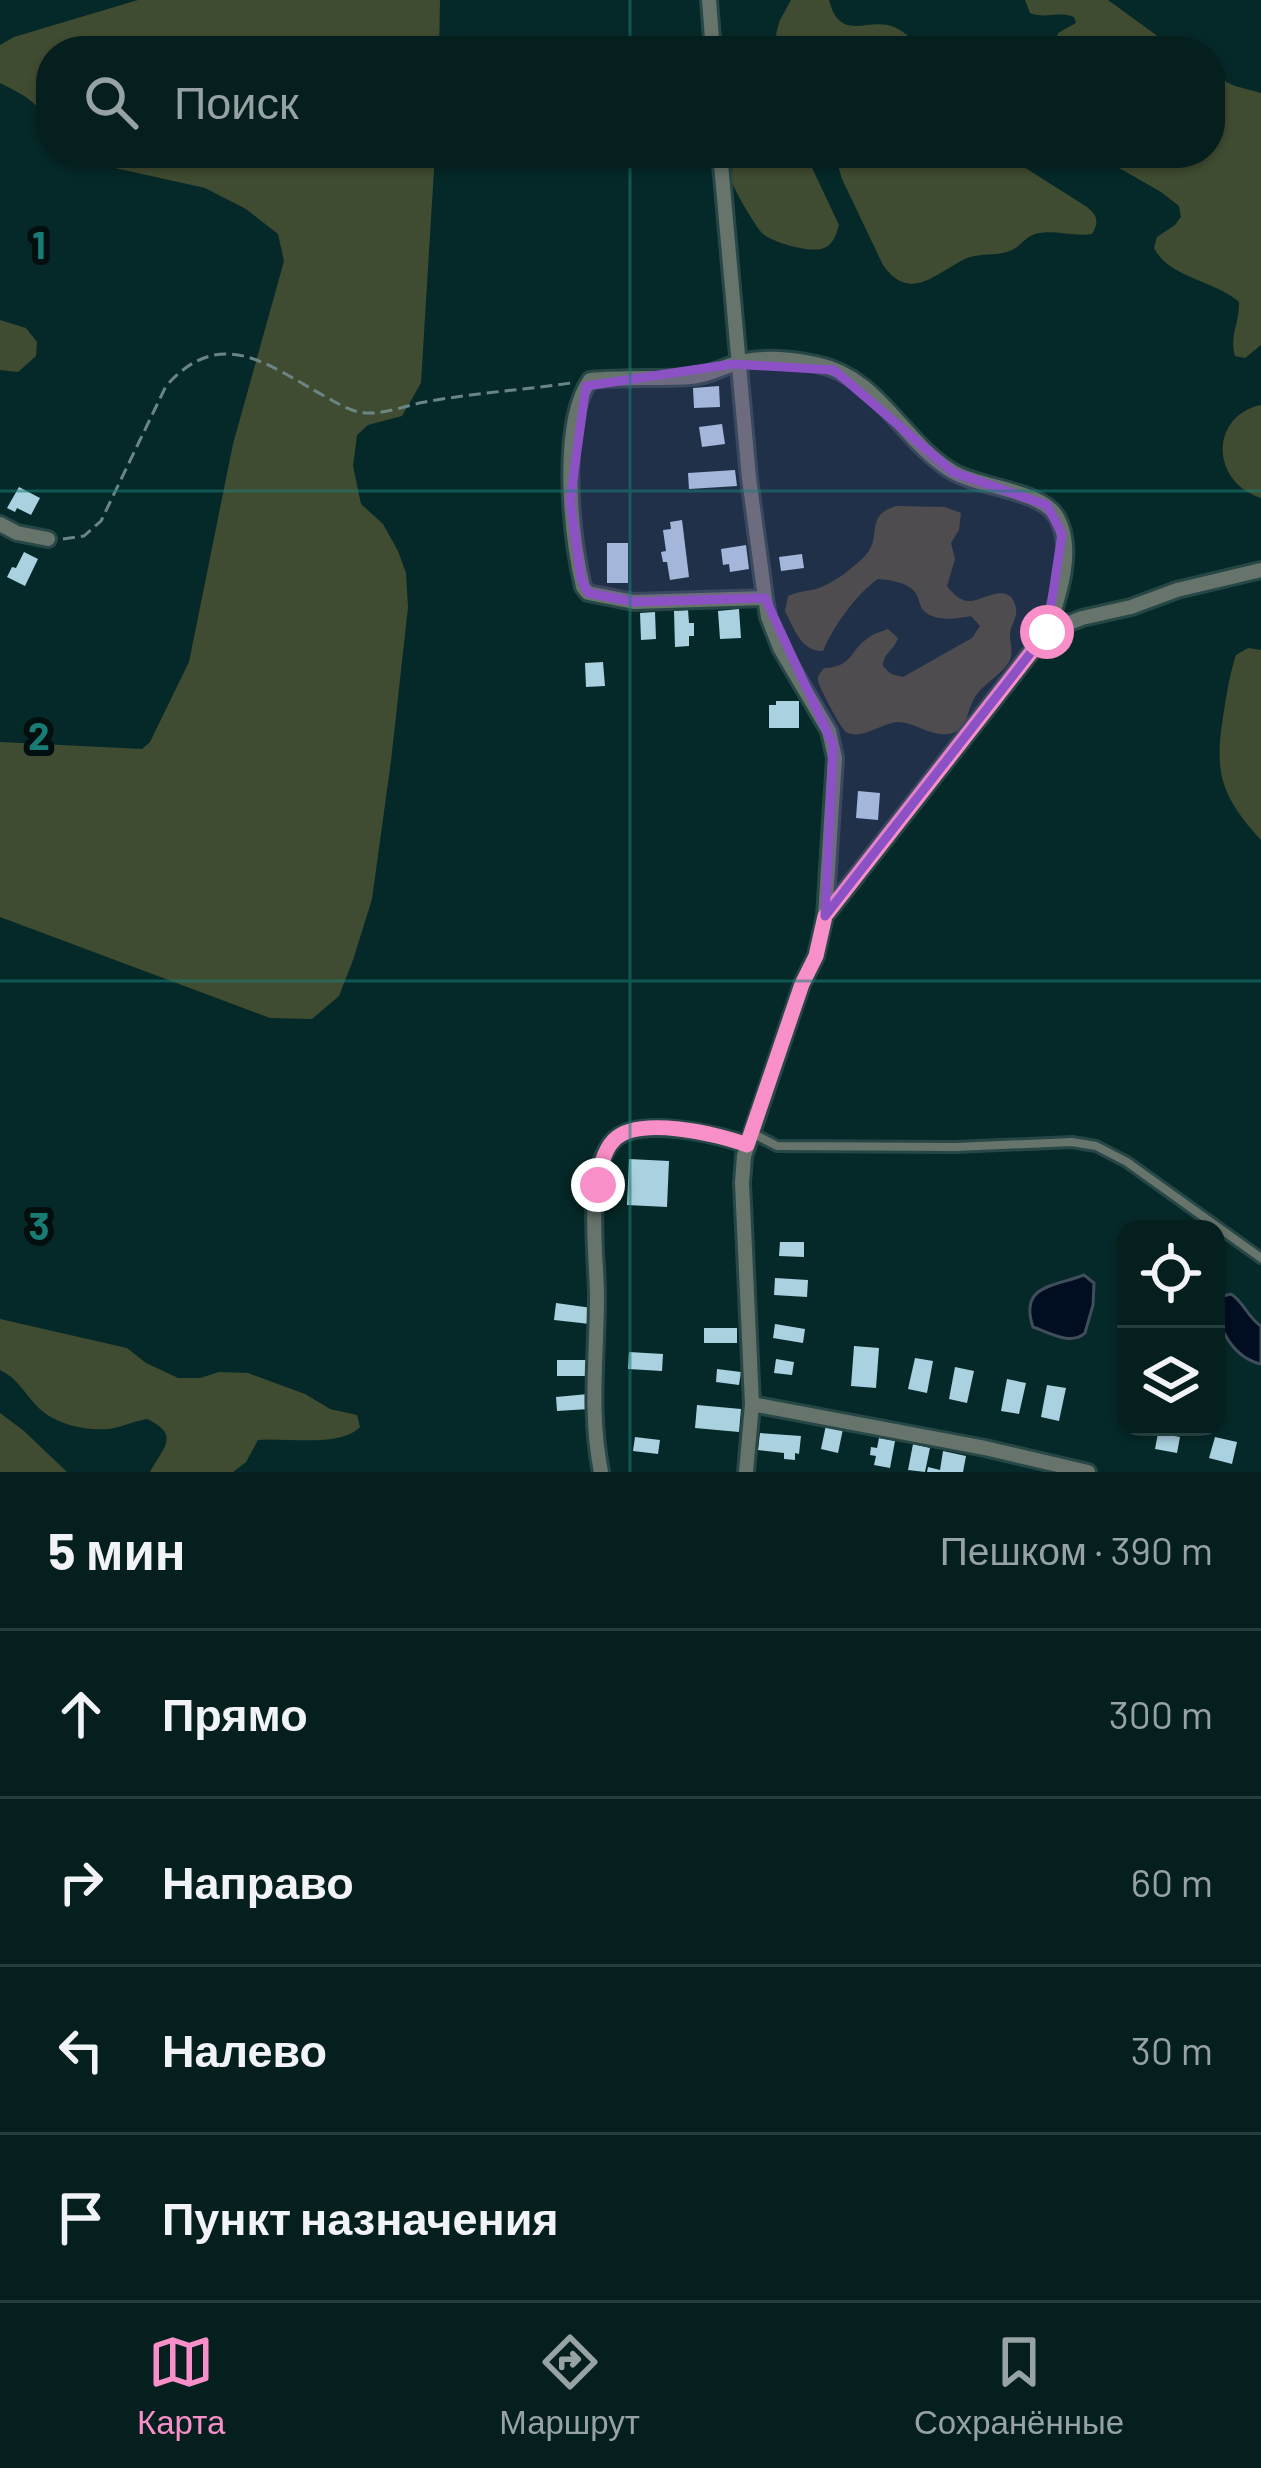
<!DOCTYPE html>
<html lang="ru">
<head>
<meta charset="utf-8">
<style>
	body { margin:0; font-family:Barlow,sans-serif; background:#122c2b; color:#f1f3f6 }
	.controls { position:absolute; right:36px; bottom:36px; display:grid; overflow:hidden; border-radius:24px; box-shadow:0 3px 9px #0004 }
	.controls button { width:108px; height:108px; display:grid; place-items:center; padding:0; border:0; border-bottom:3px solid #253d3c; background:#041f1e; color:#f1f3f6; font:60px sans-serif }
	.stop { position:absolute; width:36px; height:36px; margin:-27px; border:9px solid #f98fc8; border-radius:50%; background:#fff }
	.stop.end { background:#f98fc8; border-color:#fff; box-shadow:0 3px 12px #0008 }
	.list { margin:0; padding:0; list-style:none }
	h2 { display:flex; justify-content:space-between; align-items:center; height:156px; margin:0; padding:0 48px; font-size:51px }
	h2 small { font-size:39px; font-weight:400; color:#97a2a4 }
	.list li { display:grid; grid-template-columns:78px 1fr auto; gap:36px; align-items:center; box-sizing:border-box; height:168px; padding:0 48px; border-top:3px solid #253d3c }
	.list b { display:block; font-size:45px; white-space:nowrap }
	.list em { font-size:39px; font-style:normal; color:#97a2a4 }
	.icon { flex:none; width:66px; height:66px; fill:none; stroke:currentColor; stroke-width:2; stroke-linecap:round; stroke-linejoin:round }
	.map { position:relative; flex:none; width:1261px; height:1472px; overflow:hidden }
	.search { position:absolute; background:#041f1e; box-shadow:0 3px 9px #0004; left:36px; right:36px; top:36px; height:132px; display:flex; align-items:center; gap:30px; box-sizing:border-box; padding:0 42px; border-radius:48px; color:#97a2a4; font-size:45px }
	.sheet { height:828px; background:#041f1e }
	nav { display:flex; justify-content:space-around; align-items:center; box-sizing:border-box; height:168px; border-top:3px solid #253d3c; background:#041f1e; font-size:33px; color:#97a2a4 }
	nav a { display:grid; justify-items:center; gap:6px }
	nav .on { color:#f98fc8 }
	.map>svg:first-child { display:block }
	.forest { fill:#404c31 }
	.water { fill:#010d20; stroke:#404e5b; stroke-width:3 }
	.building { fill:#aad1e0 }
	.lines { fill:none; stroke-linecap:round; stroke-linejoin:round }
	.service-casing { stroke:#264746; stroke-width:14 }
	.minor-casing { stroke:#264746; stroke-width:20 }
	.path { stroke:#6a8584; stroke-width:3; stroke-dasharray:12 6; stroke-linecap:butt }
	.service { stroke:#66746c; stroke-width:8 }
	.minor { stroke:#66746c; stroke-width:14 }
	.route { stroke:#f98fc8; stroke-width:15 }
	.marked { fill:#8d51c6; fill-opacity:0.2; stroke:#8d51c6; stroke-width:9; stroke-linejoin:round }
	.grid { fill:none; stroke:#197c74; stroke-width:3; stroke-opacity:0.55 }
	.grid-label { font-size:39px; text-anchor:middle; font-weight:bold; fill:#197c74; stroke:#030f0f; stroke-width:12; stroke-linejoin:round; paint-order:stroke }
</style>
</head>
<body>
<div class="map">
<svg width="1261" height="1472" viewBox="0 0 1261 1472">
	<rect width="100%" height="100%" fill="#052928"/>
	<path class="forest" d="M138,0H440L439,51H51V151L48,149C47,107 36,101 0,83V45L14,37Z
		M791,0H829C840,44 869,16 894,27C905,31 916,44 926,51H785L776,34L780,20Z
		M1025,0H1108L1178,51H1052L1058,33L1076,23L1074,17C1059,11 1045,19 1030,13Z
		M1210,74L1235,86L1261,93V345L1245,358L1235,356C1229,336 1240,322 1239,302C1214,280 1169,278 1154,248L1157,237L1175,225L1181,217L1179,206L1161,192L1093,153H1210Z
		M52,153H435L421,383L402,416L368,425L357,435L353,466L361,504L383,524L398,551L406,573L408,607L391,761L372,899L353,960L339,996L312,1019L270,1018L0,917V742L142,749L150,742L189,662L233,444L284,261L278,234L246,209L205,188L97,164L58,159Z
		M731,153H805L839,225C836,234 834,244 824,248C811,254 770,242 761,232C755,225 734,190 732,182C731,173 732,162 731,153Z
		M834,153H1002L1087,207C1098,216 1099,222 1092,234C1073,237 1053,229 1035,234C1025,237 1021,246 1012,250C997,257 980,252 965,259C937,272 910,304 883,265L842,179Z
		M0,320L26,328L37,342L36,356L18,372L0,370Z
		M1261,405V498C1209,481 1211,415 1261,405Z
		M896,506L945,507L961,513L959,530L951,543L955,559L947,586C952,593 960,601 969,601C982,602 1010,579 1016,608C1018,618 1010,625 1010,635C1010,644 1014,653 1009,662C999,678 980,684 972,703C966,715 968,727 953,733C933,739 918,723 899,722C882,722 862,741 846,732C841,729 821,690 819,684C816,675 820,674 824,668C853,667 848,652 868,638C874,633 881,632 888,629L898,638C894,650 883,654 883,666L891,674L903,677L972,638L980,626L971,616C957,619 934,622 923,610C919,605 919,597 915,592C907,582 890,580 878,579C857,593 833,627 823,651C801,652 794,628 785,611L788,596C797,592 806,591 816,589C832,584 852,569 864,557C884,537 863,516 896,506Z
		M1248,648L1261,650V840C1219,794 1214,771 1224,711C1227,692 1230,673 1236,655Z
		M0,1319L127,1348L146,1363L178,1378H200L219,1372L248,1373L305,1394L330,1409L357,1415L360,1427C340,1448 286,1437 258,1440L246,1462L233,1472H150C162,1449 182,1435 147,1419C134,1421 122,1427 109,1429C84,1431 52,1424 35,1404C23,1391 17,1378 0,1370Z
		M0,1413L24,1431L67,1472H0Z"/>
	<path class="water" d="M1084,1275L1094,1283L1093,1305L1085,1333C1071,1346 1050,1333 1033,1327C1019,1285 1053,1287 1084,1275Z
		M1231,1294C1244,1302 1248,1318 1261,1326V1364C1234,1358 1216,1328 1216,1301L1223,1296Z"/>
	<path class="building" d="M719,386L720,407L694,408L693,388Z
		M722,424L725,444L702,447L699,427Z
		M735,470L737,486L689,489L688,473Z
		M19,487L40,498L31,515L17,508L15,512L7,508Z
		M682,520L689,577L670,580L667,562H663L661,552L666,551L663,530L671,529L670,522Z
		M607,543H628V583H607Z
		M746,545L749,569L730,572L729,564L723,565L721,549Z
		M24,552L38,559L25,586L7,577L12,567L16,568Z
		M802,554L804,568L781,571L779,557Z
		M739,609L741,638L720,639L718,611Z
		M688,610L689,623H694V636H689V646L675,647L674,611Z
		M655,612L656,639L641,640L640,613Z
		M603,662L605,686L586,687L585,663Z
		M776,701H799V728H769V705H776Z
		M858,791L880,793L878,820L856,818Z
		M629,1159L669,1161L667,1207L627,1205Z
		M780,1242H804V1257L779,1256Z
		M775,1278L808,1280L807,1297L774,1295Z
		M556,1303L592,1308L590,1324L554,1320Z
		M775,1324L805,1329L803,1343L773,1338Z
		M704,1328H737V1343H704Z
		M854,1346L879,1348L876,1388L851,1386Z
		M629,1352L663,1354L662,1371L628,1369Z
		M915,1358L933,1361L927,1393L908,1389Z
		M776,1359L794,1362L792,1375L774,1373Z
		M557,1360H588V1376H557Z
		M955,1367L974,1371L967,1403L949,1399Z
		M717,1369L741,1372L739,1385L716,1382Z
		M1007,1379L1026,1383L1019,1414L1001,1411Z
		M1047,1385L1066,1388L1059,1421L1041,1417Z
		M588,1394L589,1409L557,1411L556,1397Z
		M697,1405L741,1409L739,1432L695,1428Z
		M826,1425L843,1429L838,1453L821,1449Z
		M760,1433L801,1436L799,1454L795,1453V1460L784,1459V1453L758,1450Z
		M1158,1433L1180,1437L1177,1453L1155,1449Z
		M635,1437L660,1440L658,1454L633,1451Z
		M1215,1437L1237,1442L1232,1464L1209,1458Z
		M879,1438L895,1441L890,1468L874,1465L876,1456L870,1455L871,1447L877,1448Z
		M913,1444L930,1448L925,1472L908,1470Z
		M943,1451L966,1456L963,1472H927L928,1467L940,1470Z"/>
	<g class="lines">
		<defs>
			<path id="service" d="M752,1133L777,1146L955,1147L1072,1142L1096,1146L1127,1162L1261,1258"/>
			<path id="minor" d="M709,0L713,51
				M720,153L749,478L765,598L768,617L780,648L829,731L835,758L825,916L816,956L802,984L744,1156L742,1183L752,1404L746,1472
				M0,524L17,533L48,539
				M765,598L634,602L588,593L583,587C571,536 559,424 590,380C624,377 657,379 691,377C708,376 718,369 734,364C758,356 791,359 816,364C878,376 901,439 950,470C977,488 1041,489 1057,517C1076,550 1058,599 1047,632
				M826,915L1047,632L1082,618L1131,607L1177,590L1261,570
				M752,1404L985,1448L1088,1472
				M601,1472C589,1412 597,1356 597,1296C597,1256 584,1172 613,1141C636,1115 718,1134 747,1145"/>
		</defs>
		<use href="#service" class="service-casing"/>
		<use href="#minor" class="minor-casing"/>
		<path class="path" d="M63,539L84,536L101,521L166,386C222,323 270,367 328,398C342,406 355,414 371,413C389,413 407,405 425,402C473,393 522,390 571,383"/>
		<use href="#service" class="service"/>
		<use href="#minor" class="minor"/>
	</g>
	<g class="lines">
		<path class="route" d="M598,1185C600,1170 603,1151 614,1140C638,1115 718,1134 747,1145L802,984L816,956L825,916L1047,632"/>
	</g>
	<path class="marked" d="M732,364L834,370L953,472L1047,505L1062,534L1047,632L825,916L833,745L765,598L634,602L588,593L581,579L570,501L586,386Z"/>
	<path class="grid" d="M630,0V51M630,153V1472M0,491H1261M0,981H1261"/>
	<g class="grid-label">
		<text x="39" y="259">1</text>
		<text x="39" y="750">2</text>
		<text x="39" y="1240">3</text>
	</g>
</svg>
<div class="controls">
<button><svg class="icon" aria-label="locate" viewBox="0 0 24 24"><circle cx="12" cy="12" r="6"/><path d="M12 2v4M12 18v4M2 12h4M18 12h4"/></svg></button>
<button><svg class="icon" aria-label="layers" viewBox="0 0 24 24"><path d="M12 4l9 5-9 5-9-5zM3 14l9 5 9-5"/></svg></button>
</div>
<div class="stop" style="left:1047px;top:632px"></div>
<div class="stop end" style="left:598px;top:1185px"></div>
<div class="search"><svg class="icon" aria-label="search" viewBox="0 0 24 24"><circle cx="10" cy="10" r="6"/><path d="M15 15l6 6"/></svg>Поиск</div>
</div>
<section class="sheet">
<h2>5 мин<small>Пешком · 390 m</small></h2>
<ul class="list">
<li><svg class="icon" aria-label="ahead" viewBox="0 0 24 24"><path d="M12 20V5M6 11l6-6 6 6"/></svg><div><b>Прямо</b></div><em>300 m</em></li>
<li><svg class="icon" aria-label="right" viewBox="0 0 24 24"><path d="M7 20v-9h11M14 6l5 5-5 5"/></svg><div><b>Направо</b></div><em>60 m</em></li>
<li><svg class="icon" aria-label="left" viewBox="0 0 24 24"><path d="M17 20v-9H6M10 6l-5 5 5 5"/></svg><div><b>Налево</b></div><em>30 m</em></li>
<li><svg class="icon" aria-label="arrive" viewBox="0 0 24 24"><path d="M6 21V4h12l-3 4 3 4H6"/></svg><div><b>Пункт назначения</b></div></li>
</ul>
</section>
<nav>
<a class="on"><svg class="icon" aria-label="map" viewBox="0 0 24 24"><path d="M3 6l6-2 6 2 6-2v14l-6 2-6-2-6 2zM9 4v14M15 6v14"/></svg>Карта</a>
<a><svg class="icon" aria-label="directions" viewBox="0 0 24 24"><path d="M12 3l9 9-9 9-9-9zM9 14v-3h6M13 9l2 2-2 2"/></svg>Маршрут</a>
<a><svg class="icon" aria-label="saved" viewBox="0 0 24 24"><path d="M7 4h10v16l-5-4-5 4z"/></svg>Сохранённые</a>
</nav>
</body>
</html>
